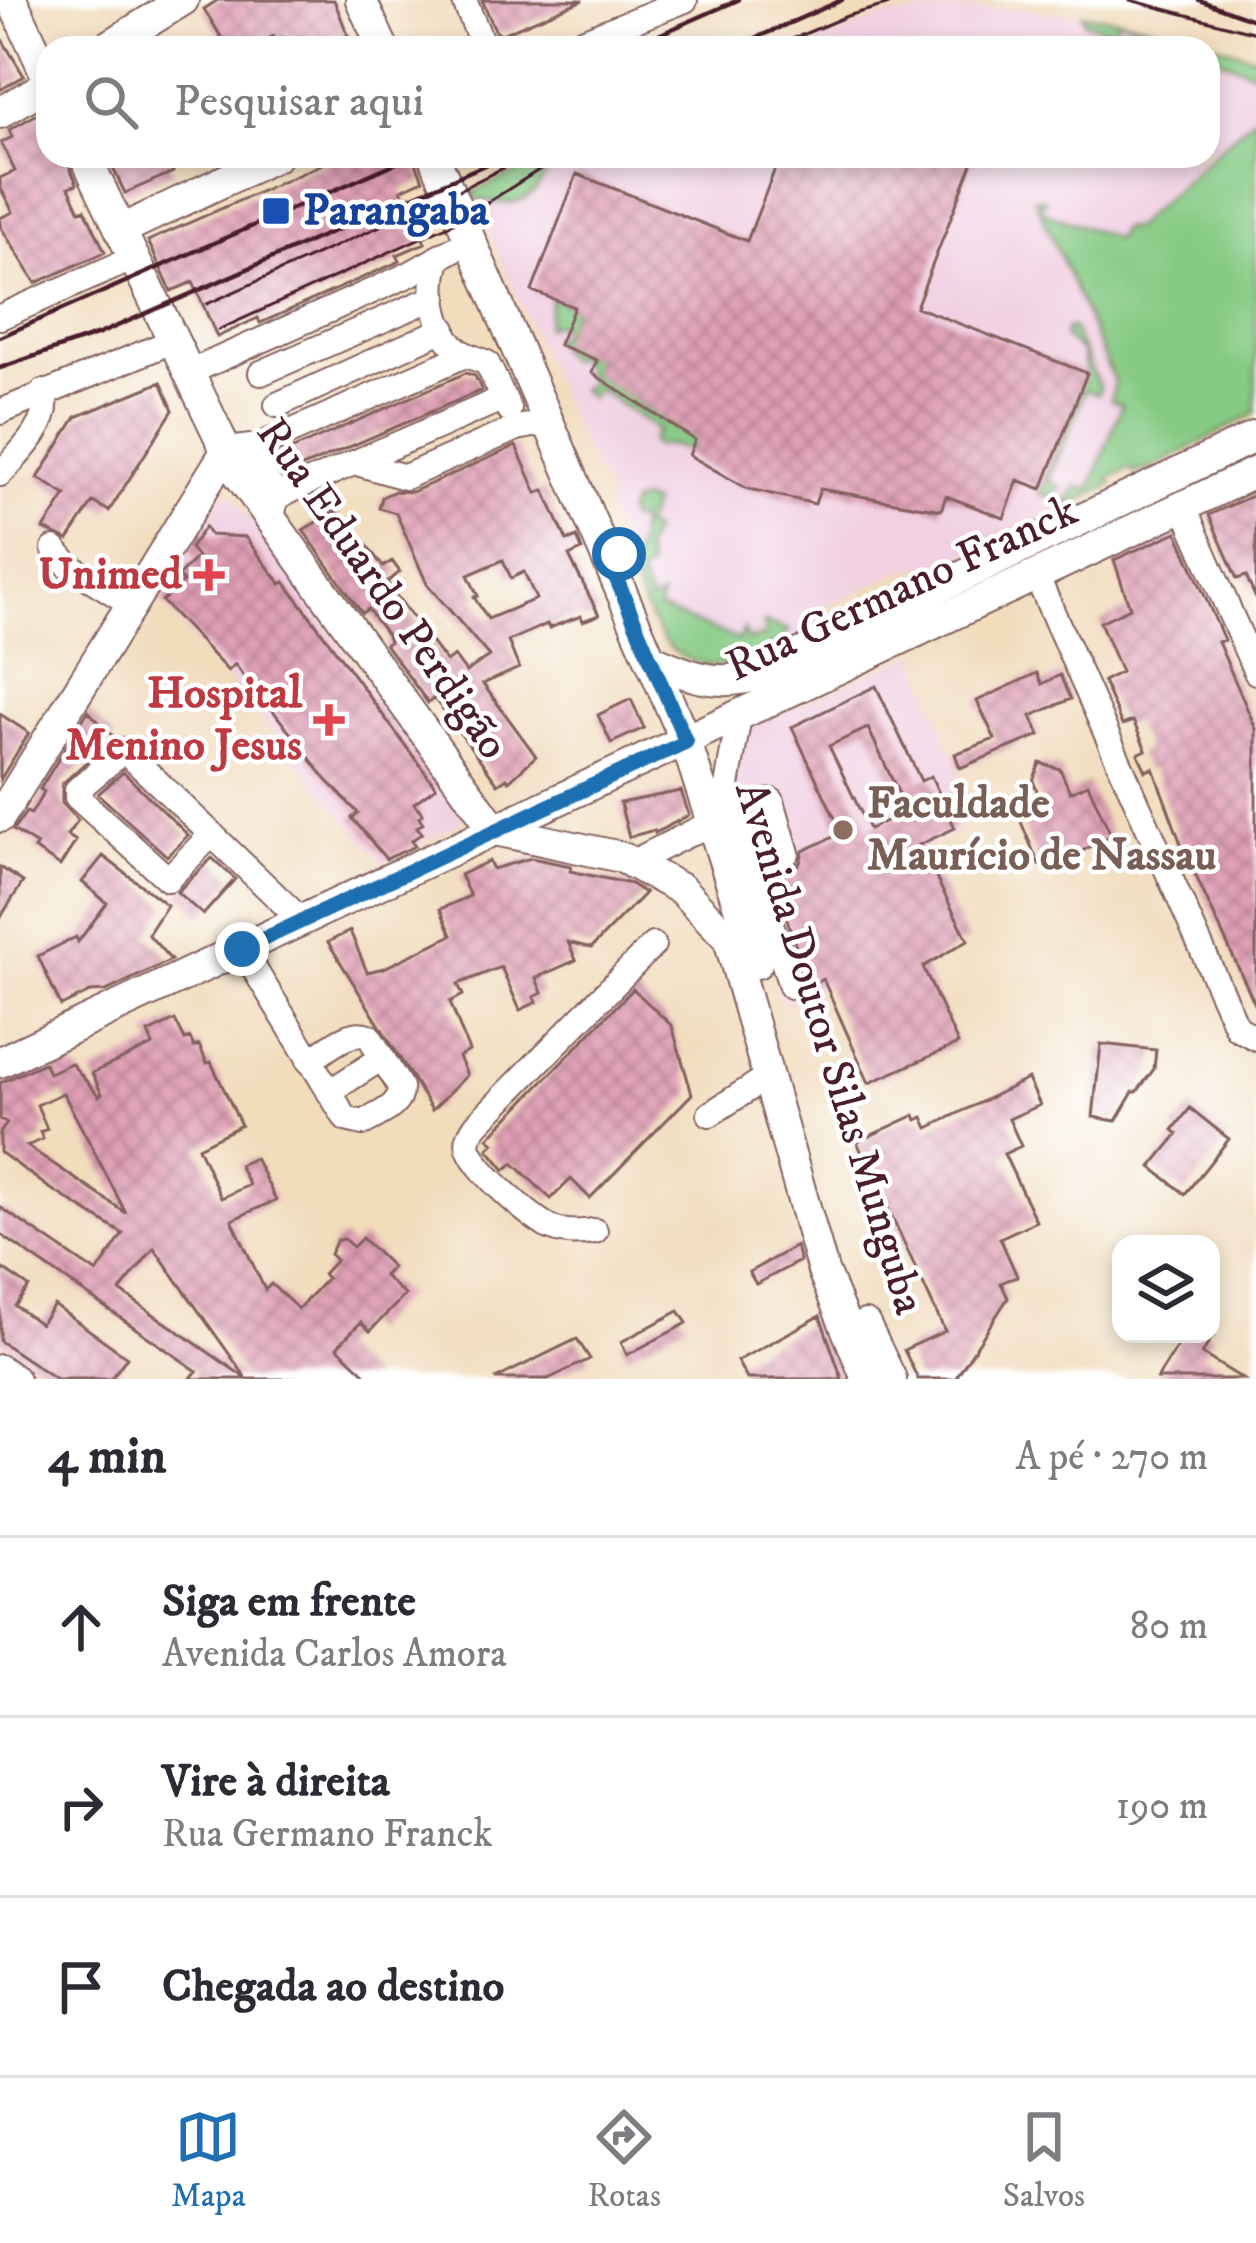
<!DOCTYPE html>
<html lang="pt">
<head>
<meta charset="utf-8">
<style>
	body { margin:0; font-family:"IM FELL DW Pica",serif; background:#f2f2f3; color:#2b2b33 }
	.controls { position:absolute; right:36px; bottom:36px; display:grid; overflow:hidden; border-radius:24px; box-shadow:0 6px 18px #0003 }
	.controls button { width:108px; height:108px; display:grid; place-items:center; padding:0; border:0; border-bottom:3px solid #e1e1e2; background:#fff; color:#2b2b33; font:60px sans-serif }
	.stop { position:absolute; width:36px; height:36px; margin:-27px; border:9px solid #1f6fb2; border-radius:50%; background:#fff }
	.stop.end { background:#1f6fb2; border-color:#fff; box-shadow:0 3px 12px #0008 }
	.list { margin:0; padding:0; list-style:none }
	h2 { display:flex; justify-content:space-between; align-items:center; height:156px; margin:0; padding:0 48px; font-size:51px }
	h2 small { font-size:39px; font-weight:400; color:#7c7c81 }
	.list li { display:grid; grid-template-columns:78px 1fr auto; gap:36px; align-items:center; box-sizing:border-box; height:180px; padding:0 48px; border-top:3px solid #e1e1e2 }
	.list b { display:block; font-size:45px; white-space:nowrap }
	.list p { margin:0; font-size:39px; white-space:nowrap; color:#7c7c81 }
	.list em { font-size:39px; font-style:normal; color:#7c7c81 }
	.icon { flex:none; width:66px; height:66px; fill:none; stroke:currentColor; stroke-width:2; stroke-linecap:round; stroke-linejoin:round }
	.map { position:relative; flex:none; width:1256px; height:1379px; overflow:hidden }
	.search { position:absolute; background:#fff; box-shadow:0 6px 18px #0003; left:36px; right:36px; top:36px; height:132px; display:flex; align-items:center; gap:30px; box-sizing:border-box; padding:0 42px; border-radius:36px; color:#7c7c81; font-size:45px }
	.sheet { height:696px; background:#fff }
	nav { display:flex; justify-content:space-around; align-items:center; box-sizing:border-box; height:168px; border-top:3px solid #e1e1e2; background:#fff; font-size:33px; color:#7c7c81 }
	nav a { display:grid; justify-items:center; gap:6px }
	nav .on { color:#1f6fb2 }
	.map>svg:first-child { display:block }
	.built { fill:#f1d0e2 }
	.green { fill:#86ca84; stroke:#687458; stroke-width:3 }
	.building { fill:url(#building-cross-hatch); fill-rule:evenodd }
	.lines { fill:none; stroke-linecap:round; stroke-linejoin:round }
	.minor-casing { stroke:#84615e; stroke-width:28 }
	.major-casing { stroke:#84615e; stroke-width:34 }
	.minor { stroke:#fff; stroke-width:24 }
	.major { stroke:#fff; stroke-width:30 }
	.tram { stroke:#4a1f2b; stroke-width:3 }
	.rail { stroke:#4a1f2b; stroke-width:4.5 }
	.route { stroke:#1f6fb2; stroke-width:15 }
	.transit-dot { fill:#1a4fb4; stroke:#fff; stroke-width:4.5 }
	.health-dot { fill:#e0444e; stroke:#fff; stroke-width:4.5 }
	.education-dot { fill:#8d6e63; stroke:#fff; stroke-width:4.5 }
	.labels { text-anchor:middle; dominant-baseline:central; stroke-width:9; stroke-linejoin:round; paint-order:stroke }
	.transit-label { font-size:45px; font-weight:bold; fill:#164399; stroke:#fff; text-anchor:start }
	.health-label { font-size:45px; font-weight:bold; fill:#be3a42; stroke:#fff; text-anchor:end }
	.street-label { font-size:45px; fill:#4a1f2b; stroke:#fff }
	.education-label { font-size:45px; font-weight:bold; fill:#785e54; stroke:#fff; text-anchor:start }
</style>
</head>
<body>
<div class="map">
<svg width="1256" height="1379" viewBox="0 0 1256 1379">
	<defs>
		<pattern id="building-cross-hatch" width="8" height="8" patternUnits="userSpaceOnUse" patternTransform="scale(3)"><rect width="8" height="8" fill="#e0a0b6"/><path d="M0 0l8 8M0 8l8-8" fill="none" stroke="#b88294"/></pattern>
	</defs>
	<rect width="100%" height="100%" fill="#fff"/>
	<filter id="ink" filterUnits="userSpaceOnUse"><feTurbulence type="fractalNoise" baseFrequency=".00833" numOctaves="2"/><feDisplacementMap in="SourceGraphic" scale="24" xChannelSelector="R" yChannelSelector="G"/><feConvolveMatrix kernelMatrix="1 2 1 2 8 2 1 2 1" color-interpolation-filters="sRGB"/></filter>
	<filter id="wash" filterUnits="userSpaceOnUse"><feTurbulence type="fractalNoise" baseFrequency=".004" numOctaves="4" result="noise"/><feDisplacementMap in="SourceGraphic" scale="48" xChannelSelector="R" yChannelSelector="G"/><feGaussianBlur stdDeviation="2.7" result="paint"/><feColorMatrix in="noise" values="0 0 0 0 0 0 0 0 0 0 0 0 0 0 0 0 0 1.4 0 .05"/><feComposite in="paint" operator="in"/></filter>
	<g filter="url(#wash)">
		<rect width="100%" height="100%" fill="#f1dcbc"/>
		<path class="built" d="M1023,9L1129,20L1256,57V115L1115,245L1042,218L1150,465L1134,473L1130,468L1110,478L1112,484L963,557L898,572L830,605L821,610L827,622L743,663L726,666L683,656L660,636L605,510L610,499L574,430L472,192L555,156H1208V48H803L881,18L951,10Z
			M224,494L232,495L258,529L462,815L460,823L384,863L158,597L187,550L185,547Z
			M916,653L976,818L955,827L956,833L919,849L954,925L783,1005L717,781L729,736Z"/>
		<path class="green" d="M1082,14C1142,20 1199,38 1256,57V73L1208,54V48H1192L1119,19L1114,31L1085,22Z
			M1256,115V413L1152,468L1134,473L1131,468L1110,478L1112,484L1061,509L1077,487L1090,490L1122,405L1111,400L1114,381L1035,198L1045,200L1041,211L1116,239L1120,229L1133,228Z
			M555,156C533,201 527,208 475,199L472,192Z
			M551,298L574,307L560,345L597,360L593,373L695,440L690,451L671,445L654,446L651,441L658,430L598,389L590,398L580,389L591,384L577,355L567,360L553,341L551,338L563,333L558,323L546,327Z
			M1072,328L1100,388L1098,394L1085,390L1049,481L1061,487L1052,496L1040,494L1086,373L1082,353L1064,337L1066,329Z
			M640,500L652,503L643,527L652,531L644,551L649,567L639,576L651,602L661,597L658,609L739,640L744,629L748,641L765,636L764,623L789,630C784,643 773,646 761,653C729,672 682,670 660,635C651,620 635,591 632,574C629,554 645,540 637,519L630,521L627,513L631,504Z"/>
		<g id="blocks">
			<path class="building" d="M218,0H334L353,48H287L282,37L276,39L274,36L249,48H228L204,9Z
				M482,0H583L502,34L496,32Z
				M0,36L24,76L0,90Z
				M39,113L48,133V156H65L77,184L69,187L80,211L85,209L105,252L36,283L0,226V218L13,212L0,187V178L15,171L1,143L12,137L9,130Z
				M107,156H165L173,172L125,193Z
				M341,156H413L423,180L401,190L425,243L397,255L400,261L260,323L258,318L217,337L193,282L171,291L148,241Z
				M780,156H975L916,307L1087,373L1042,489L1018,480L1004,518L946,496L941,510L820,489L815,504L746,488L689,455L695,440L592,373L597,360L559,345L574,307L532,291L577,174L747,241Z
				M466,373L475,376L482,390L284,475L278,467L275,457Z
				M161,382L173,410L109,511L93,502L68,540L44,529L66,495L38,478L76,417Z
				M516,446L537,493L544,490L567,541L577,537L582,550L569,556L599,615L583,621L581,616L549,628L547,624L508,641L519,668L483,684L536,756L509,781L507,778L498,784L434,698L428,703L385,644L389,642L387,635L368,609L362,613L303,530L335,511L360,545L364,541L383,567L392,561L400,572L387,582L392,590L446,662L454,656L466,672L489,656L427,584L396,513L379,508L382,497L395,491L412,492ZM503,560L511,578L524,572L536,599L488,619L474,597L478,596L468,575Z
				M1256,494V599L1246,576L1237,579L1209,515Z
				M205,527L210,535L245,537L281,584L285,582L436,787L414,803L423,814L419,817L423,823L417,827L422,833L411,841L415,846L386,859L352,818L358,813L325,778L264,699L261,702L235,664L228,671L162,601L183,582L178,576L197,557L190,548Z
				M1177,532L1224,640L1218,642L1256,729V1006L1181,844L1153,768L1146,771L1138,754L1146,750L1133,721L1122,725L1103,681L1121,672L1100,622L1130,608L1114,560Z
				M1037,673L1042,684L1060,675L1071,699L1031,716L1040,735L960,768L955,754L995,739L977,701Z
				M876,686L921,781L931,776L955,828L919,845L968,940L923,967L958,1044L869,1083L823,979L813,984L797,950L774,879L800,863L803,851L842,833L792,727ZM868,728L907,811L869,829L829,746Z
				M631,699L644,728L611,743L598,715Z
				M88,711L114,737L62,784V803L78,820L67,835L76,841L60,866L34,849L37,845L13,830L26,812L31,814L44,792L40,789Z
				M0,714L29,733L0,780Z
				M1040,763L1060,769L1070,792L1088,784L1111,835L1073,856L1071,853L1039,865L1019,817L1043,805L1033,781Z
				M123,772L188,835L167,856L98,794Z
				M681,791L689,815L655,833L654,830L629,837L620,803Z
				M103,856L167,905L148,934L171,960L106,991L90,992L61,1006L38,956L76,937L78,942L107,903L82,882Z
				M212,858L235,879L203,915L177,892Z
				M531,858L571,866L570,871L631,884L645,893L591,948L568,942L576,960L536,978L542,993L534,997L537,1002L520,1010L501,967L458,984L463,995L450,1002L469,1051L459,1057L467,1075L432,1110L328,942L350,931L367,972L384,968L452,935L440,909L470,896L460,875L489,861L493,869Z
				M0,867L23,882L0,918Z
				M633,989L672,1026L692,1094L590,1198L571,1179L551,1199L513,1163L505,1170L488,1149L494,1143L488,1138Z
				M175,1020L185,1040L190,1038L194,1047L199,1045L207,1063L211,1062L241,1125L198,1147L221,1198L249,1185L239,1165L255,1158L276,1200L232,1220L265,1290L271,1284L298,1309L327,1278L323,1274L336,1260L330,1254L337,1240L344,1239L353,1247L362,1238L392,1267L384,1276L405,1295L370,1331L361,1322L337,1347L371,1379H247L154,1248L120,1291L247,1379H190L197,1371L0,1234V1207L97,1273L123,1234L48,1187L0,1152V1133L7,1123L0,1119V1083L44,1063L49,1073L71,1063L99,1096L102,1094L92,1073L153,1045L148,1033ZM63,1093L87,1138L126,1213L27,1146L43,1139L40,1132L47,1129L37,1105Z
				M1101,1044L1156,1050L1154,1069L1137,1092H1133L1116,1121L1093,1117Z
				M1028,1079L1040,1105L1009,1119L1021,1146L1004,1154L1036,1221L1000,1238L1017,1276L1001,1283L1008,1298L955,1379H918L904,1350L945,1331L857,1142L915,1115L917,1120L923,1117L928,1128Z
				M1190,1108L1229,1139L1185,1194L1151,1167L1178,1134L1173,1130Z
				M796,1246L800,1261L756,1284L749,1272Z
				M0,1267L29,1287L15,1306L40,1324L54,1305L127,1357L111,1379H56L0,1341Z
				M679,1311L687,1323L627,1355L621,1342Z
				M820,1316L842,1379H747L737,1361Z
				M1185,1334H1214L1202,1354L1243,1379H1157Z
				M577,1339L590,1359L548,1379H495Z"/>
		</g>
	</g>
	<g filter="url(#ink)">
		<use href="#blocks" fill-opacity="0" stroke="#84615e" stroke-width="3"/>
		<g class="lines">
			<defs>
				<path id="minor" d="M464,0L484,48
					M565,48L685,0
					M441,255C426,282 434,333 461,352C469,357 479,359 487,363L509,409
					M0,317L134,258
					M190,372L408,275L472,239
					M261,373L435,297
					M277,405L444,329
					M0,412L175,340
					M259,446C256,462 266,488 282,494
					M227,450L259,446L465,355
					M357,463L405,477L517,428L550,422
					M0,474C18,455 55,420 43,392
					M1183,505L1256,672
					M272,520L275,502L282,494L504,398
					M54,549L68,565L130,603
					M1036,575L1237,1028L1256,1038
					M739,716L727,786L791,986
					M212,834L168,879L77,797V790L124,750L302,921
					M631,863L713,822
					M753,871L787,853L772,801
					M242,949L346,1119L363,1123C378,1114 402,1107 400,1087L369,1036C349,1028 327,1050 309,1061
					M329,1092L382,1058
					M710,1114L769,1076
					M595,1231C579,1233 562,1234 547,1226C526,1213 480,1174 470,1151C465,1141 471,1133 476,1125L653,945
					M0,1367L17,1379"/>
				<path id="major" d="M12,0L48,78
					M361,0L383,48
					M106,48L183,0
					M0,113L48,84
					M85,156L235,469L495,830L621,857L681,889L729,939L823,1271L867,1379
					M434,156L686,742L757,963
					M121,230L276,156
					M651,659C686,675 715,687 754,676L1256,436
					M0,817L227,450
					M0,1062L1256,472
					M865,1325L891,1379"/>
			</defs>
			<use href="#minor" class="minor-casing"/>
			<use href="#major" class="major-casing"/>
			<use href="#minor" class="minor"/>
			<use href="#major" class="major"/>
			<path class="tram" d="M1130,0L1256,33
				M771,48L847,16L904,0
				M207,304L447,196L527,156
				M218,330L460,220L561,156"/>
			<path class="rail" d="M1199,0L1256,21
				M629,48L738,0
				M733,48L842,0
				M0,337L412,156
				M0,368L99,334L505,156"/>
		</g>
	</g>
	<g class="lines" filter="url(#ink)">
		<path class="route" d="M242,949L686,742L613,571L619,554"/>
	</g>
	<rect class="transit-dot" x="261" y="196" width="30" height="30" rx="6"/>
	<g class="health-dot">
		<path d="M203 557h12v12h12v12h-12v12h-12v-12h-12v-12h12z"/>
		<path d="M323 702h12v12h12v12h-12v12h-12v-12h-12v-12h12z"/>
	</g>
	<circle class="education-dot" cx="843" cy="830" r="12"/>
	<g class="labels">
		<g class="transit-label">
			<text x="303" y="211">Parangaba</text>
		</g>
		<g class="health-label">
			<text x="182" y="575">Unimed</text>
			<text x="302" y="694">Hospital<tspan x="302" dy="52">Menino Jesus</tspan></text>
		</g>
		<g class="street-label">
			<text transform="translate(382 589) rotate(55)">Rua Eduardo Perdigão</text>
			<text transform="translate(902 589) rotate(-25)">Rua Germano Franck</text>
			<text transform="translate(829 1048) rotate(73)">Avenida Doutor Silas Munguba</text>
		</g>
		<g class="education-label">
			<text x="867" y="804">Faculdade<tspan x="867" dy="52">Maurício de Nassau</tspan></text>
		</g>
	</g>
</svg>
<div class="controls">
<button><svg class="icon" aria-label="layers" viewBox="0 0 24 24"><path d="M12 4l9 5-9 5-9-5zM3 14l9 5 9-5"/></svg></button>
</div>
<div class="stop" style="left:619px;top:554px"></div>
<div class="stop end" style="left:242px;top:949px"></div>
<div class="search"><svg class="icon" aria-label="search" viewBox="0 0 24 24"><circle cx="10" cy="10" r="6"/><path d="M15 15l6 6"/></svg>Pesquisar aqui</div>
</div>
<section class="sheet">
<h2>4 min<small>A pé · 270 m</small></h2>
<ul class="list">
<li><svg class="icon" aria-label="ahead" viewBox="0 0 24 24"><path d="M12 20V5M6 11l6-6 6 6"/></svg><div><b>Siga em frente</b><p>Avenida Carlos Amora</p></div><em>80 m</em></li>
<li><svg class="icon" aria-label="right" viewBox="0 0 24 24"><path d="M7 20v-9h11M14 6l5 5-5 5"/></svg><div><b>Vire à direita</b><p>Rua Germano Franck</p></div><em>190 m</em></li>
<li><svg class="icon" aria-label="arrive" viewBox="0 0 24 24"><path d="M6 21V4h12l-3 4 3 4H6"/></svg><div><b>Chegada ao destino</b></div></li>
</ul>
</section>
<nav>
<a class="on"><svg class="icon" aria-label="map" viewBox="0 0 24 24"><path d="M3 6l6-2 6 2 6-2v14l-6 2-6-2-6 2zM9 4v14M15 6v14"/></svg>Mapa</a>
<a><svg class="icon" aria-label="directions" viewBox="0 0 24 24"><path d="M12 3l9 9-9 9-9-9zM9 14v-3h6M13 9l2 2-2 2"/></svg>Rotas</a>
<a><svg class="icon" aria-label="saved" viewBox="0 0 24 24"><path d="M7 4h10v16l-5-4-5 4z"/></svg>Salvos</a>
</nav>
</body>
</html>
